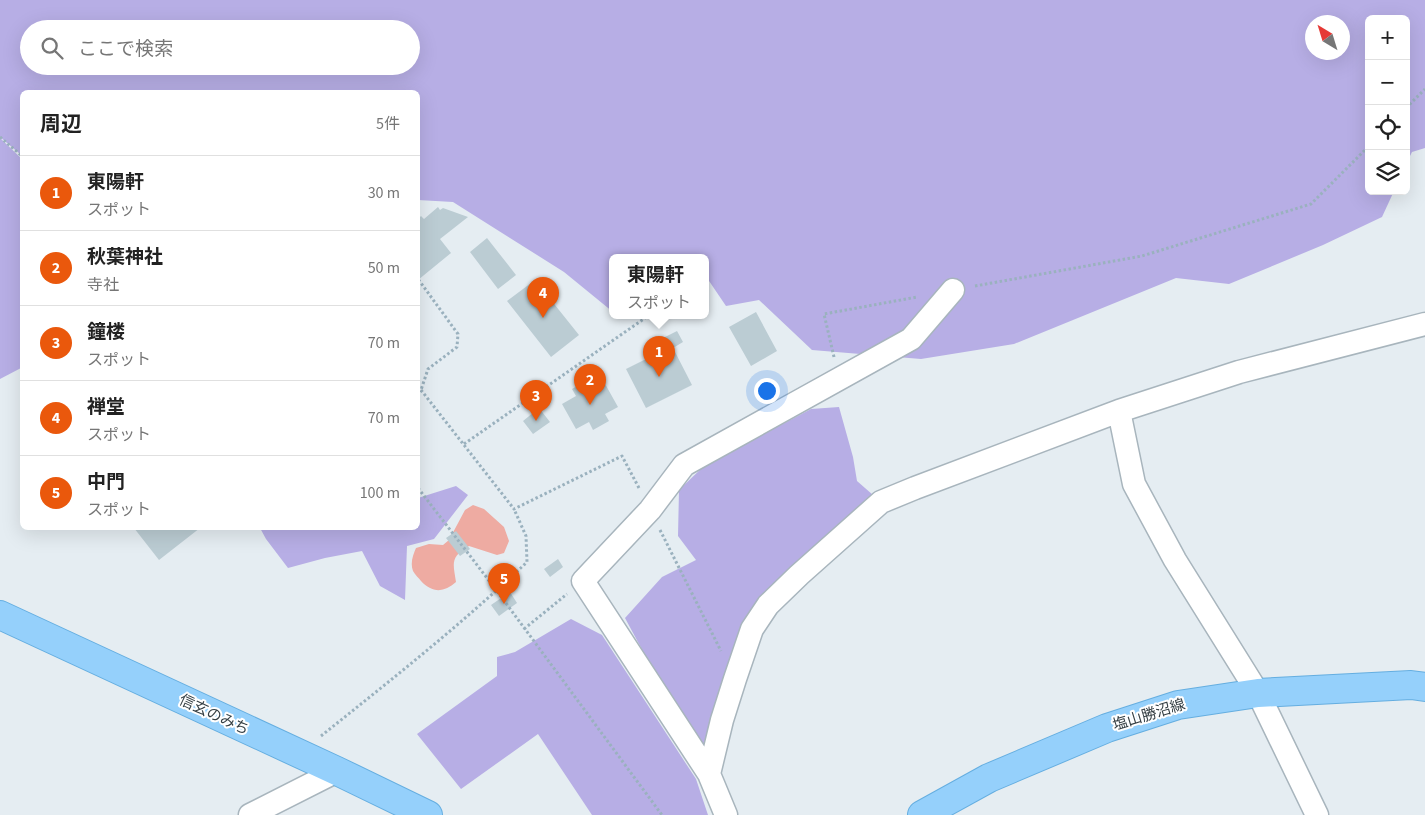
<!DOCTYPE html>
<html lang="ja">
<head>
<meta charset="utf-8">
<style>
	body { margin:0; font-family:"Source Sans 3","Noto Sans JP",sans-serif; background:#f2f2f2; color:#222 }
	.controls { position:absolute; right:15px; top:15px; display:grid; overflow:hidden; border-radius:8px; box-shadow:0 5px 20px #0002 }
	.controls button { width:45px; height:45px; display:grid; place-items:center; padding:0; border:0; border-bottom:1px solid #e0e0e0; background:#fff; color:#222; font:25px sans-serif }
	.compass { position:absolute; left:1305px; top:15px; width:45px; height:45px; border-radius:50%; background:#fff; box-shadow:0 5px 20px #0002; rotate:322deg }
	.you { position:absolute; left:766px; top:390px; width:18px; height:18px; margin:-12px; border:4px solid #fff; border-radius:50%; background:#1a73e8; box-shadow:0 0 0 8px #1a73e833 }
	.badge { display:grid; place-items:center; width:32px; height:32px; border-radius:50%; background:#ea580c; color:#fff; font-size:16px; font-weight:700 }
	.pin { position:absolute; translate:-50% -41px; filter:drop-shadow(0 1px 2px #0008) }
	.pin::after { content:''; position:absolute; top:26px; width:18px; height:15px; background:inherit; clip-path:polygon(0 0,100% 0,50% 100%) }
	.popup { position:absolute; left:609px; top:254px; width:100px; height:65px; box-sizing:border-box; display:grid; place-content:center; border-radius:8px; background:#fff; filter:drop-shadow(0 1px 4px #0005); font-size:16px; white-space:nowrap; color:#767676 }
	.popup b { font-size:19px; color:#222 }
	.popup::after { content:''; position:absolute; left:50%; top:100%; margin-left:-10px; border:10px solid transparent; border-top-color:#fff }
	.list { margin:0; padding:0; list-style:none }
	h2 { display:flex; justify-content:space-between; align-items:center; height:65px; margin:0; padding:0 20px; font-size:21px }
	h2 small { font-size:16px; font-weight:400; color:#767676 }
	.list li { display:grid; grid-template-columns:32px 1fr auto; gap:15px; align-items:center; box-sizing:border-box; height:75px; padding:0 20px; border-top:1px solid #e0e0e0 }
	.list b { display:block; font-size:19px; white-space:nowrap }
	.list p { margin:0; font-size:16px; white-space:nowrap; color:#767676 }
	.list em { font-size:16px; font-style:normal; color:#767676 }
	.icon { flex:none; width:28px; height:28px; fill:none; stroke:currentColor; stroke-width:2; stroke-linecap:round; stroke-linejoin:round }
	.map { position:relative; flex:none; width:1425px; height:815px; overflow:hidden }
	.search { position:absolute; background:#fff; box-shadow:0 5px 20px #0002; left:20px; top:20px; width:400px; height:55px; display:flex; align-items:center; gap:12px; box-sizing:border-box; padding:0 18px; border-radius:28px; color:#767676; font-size:19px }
	.panel { position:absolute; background:#fff; box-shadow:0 5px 20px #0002; left:20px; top:90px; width:400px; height:440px; border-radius:8px }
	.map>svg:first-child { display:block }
	.green { fill:#b7aee5; fill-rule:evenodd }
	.water { fill:#eeaba2 }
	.building { fill:#bbccd3 }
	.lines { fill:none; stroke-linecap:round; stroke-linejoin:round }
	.minor-casing { stroke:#a8b5bd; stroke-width:25 }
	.major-casing { stroke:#65aee0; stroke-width:30 }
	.path { stroke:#9ab1be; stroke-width:3; stroke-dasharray:2.5 2.5; stroke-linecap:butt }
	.minor { stroke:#fff; stroke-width:22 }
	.major { stroke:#95d0fb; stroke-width:28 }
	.labels { text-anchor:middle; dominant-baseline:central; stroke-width:4; stroke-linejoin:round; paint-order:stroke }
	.street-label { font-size:15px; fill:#353f44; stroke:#fff }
</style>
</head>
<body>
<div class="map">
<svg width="1425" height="815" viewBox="0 0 1425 815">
	<rect width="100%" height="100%" fill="#e5edf2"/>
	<path class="green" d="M0,0H1425V148L1412,152L1406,164V19H1369V191H1394L1382,217L1323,245L1229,284L1176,278L1014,344L921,359L812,350L759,300L726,306L705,275V258H613V312L564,272L453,202L418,200V92H22V144L20,154L0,137ZM1312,22H1342V52H1312ZM29,29H411V66H29Z
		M0,138L22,159V371L21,368L0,379Z
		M839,407L853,457L857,481L881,502L768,605L709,774L625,618L662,577L696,560L678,536L679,490L705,465L811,409Z
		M456,486L468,495L434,539L407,546L405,600L380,586L362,551L325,558L288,568L266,539L260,528H418V498Z
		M571,619L602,635L696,779L708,815H592L538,734L461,789L417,734L497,676V657L515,652Z"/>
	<path class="water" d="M473,505L484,509L504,527L509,541L504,553L497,555L469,546C450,557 453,563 456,582C444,593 432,593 421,581C419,578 415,575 413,571C410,563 413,555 416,548L429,544L443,545L449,540L465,510Z"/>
	<path class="building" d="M438,207L440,210L443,208L468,217L440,239L451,253L418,280V219L421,216L424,219Z
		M487,238L516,275L498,289L470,252Z
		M535,280L579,335L551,357L507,301Z
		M756,312L777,351L751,366L729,327Z
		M677,331L683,342L673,348L692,385L646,408L626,369L664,350L659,340Z
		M588,380L592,388L604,382L618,407L605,414L609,421L593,430L589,422L576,429L562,404L576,396L572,389Z
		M539,408L550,422L533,434L523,421Z
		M134,528H200L159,560Z
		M456,531L470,549L460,556L446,538Z
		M558,559L563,567L550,577L544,569Z
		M510,592L517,603L499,616L491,605Z"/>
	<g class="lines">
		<defs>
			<path id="minor" d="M1119,411L1134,484L1175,560L1258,693L1317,815
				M709,774L583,581L650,510L684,465L911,339L953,290
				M250,815L337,771
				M726,815L709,774L722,720L735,679L752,629L768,605L799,575L881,502L915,488L1119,411L1239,372L1425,324"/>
			<path id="major" d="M0,615L337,771L428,815
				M922,815L989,778L1107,728L1178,705L1258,693L1411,685L1425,687"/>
		</defs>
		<use href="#minor" class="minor-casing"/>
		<use href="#major" class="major-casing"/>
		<path class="path" d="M1406,108L1425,89
			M0,137L22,156
			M975,286L1142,256L1311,204L1369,146
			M834,357L824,314L917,297
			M421,390L514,509L622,456L639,488
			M418,392L421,390L428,369L457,347L458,334L418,279
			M464,444L648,316
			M418,488L497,591L662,815
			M660,530L721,651
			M524,629L567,594
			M321,736C391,680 462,624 527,562L526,536L514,509"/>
		<use href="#minor" class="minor"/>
		<use href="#major" class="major"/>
	</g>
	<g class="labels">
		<g class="street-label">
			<text transform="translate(214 715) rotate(25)">信玄のみち</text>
			<text transform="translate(1149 715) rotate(-17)">塩山勝沼線</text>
		</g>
	</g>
</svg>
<div class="controls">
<button>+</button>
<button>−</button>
<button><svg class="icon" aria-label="locate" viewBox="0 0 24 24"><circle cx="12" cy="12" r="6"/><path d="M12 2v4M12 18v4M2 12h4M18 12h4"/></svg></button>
<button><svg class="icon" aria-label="layers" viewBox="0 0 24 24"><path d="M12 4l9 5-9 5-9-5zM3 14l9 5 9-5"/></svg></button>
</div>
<svg class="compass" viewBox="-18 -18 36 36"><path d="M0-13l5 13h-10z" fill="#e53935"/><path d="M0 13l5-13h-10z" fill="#767676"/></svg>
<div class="you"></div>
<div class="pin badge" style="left:659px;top:377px">1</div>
<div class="popup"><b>東陽軒</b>スポット</div>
<div class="pin badge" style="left:590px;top:405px">2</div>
<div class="pin badge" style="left:536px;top:421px">3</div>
<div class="pin badge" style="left:543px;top:318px">4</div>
<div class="pin badge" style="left:504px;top:604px">5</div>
<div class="search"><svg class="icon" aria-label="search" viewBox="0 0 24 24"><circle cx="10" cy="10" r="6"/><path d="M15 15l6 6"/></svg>ここで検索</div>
<section class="panel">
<h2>周辺<small>5件</small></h2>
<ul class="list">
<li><span class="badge">1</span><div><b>東陽軒</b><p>スポット</p></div><em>30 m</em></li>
<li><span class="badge">2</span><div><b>秋葉神社</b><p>寺社</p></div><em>50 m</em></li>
<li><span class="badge">3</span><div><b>鐘楼</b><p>スポット</p></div><em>70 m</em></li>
<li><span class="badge">4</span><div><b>禅堂</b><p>スポット</p></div><em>70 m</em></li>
<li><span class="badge">5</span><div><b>中門</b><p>スポット</p></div><em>100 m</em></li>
</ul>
</section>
</div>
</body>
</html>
